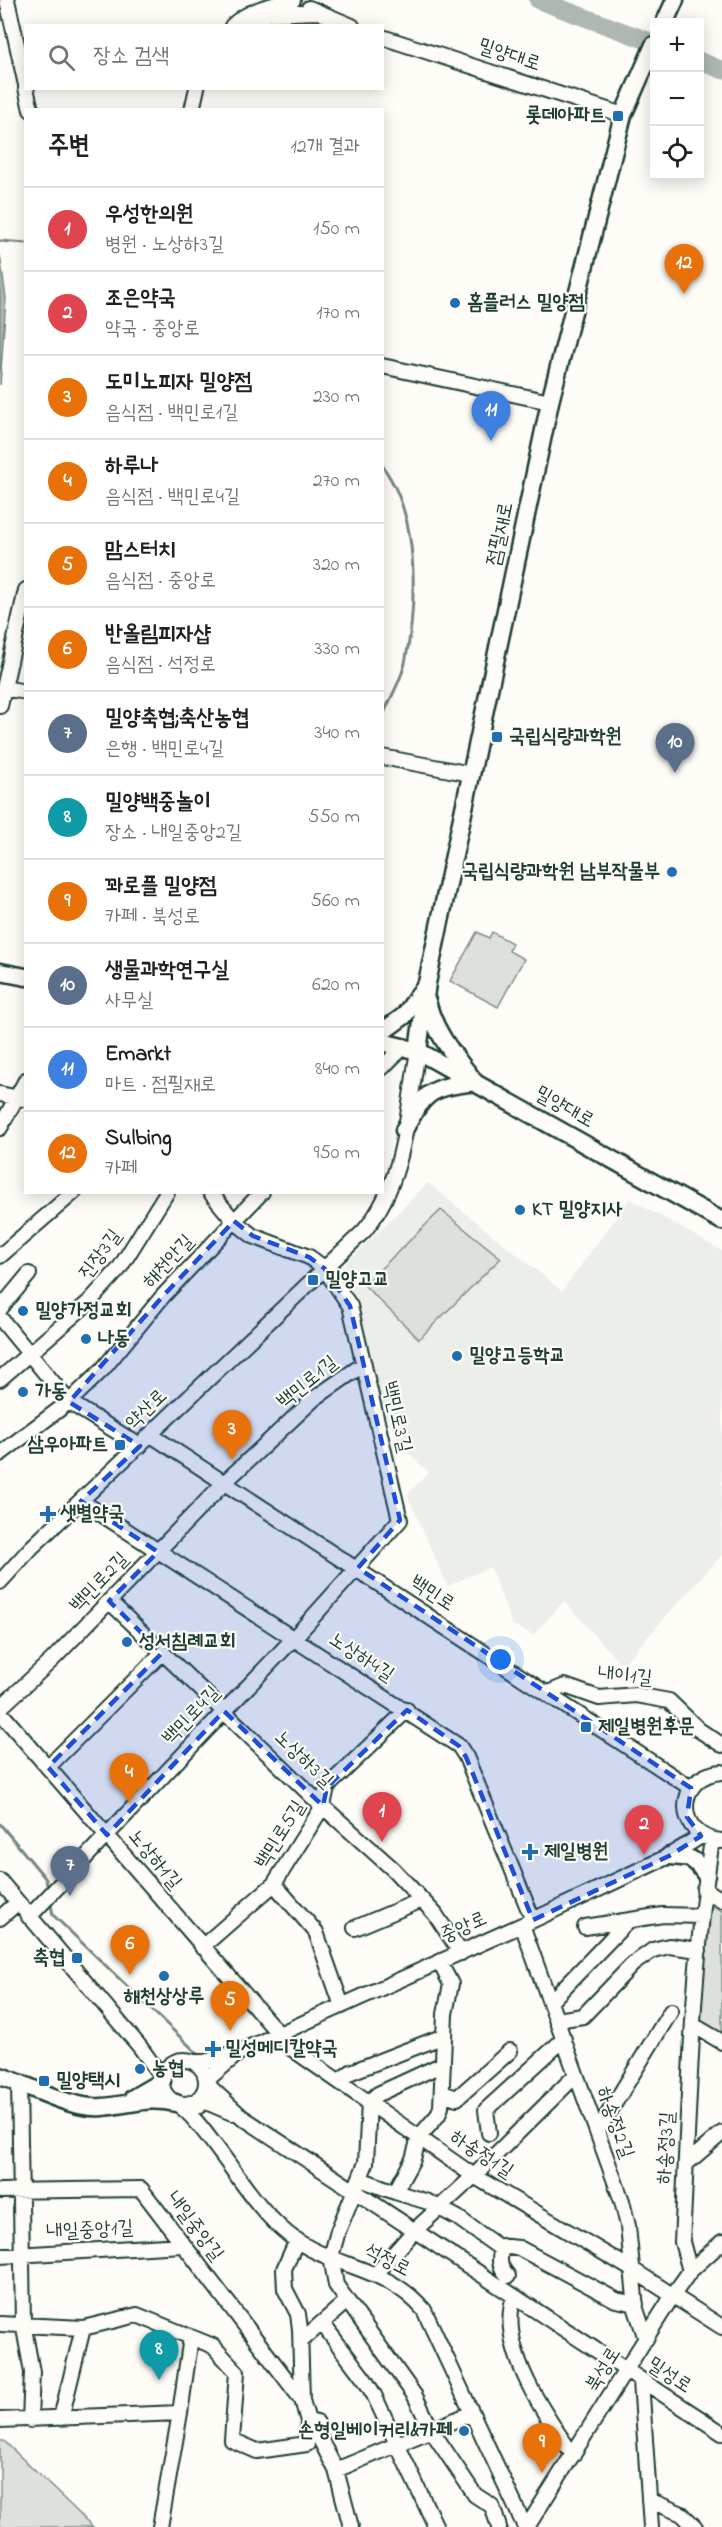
<!DOCTYPE html>
<html lang="ko">
<head>
<meta charset="utf-8">
<style>
	body { margin:0; font-family:"Indie Flower","Poor Story",sans-serif; background:#f6f6f6; color:#202124 }
	.controls { position:absolute; right:18px; top:18px; display:grid; overflow:hidden; border-radius:0px; box-shadow:0 3px 15px #0003 }
	.controls button { width:54px; height:54px; display:grid; place-items:center; padding:0; border:0; border-bottom:2px solid #e0e0e0; background:#fff; color:#202124; font:30px sans-serif }
	.you { position:absolute; left:501px; top:1660px; width:21px; height:21px; margin:-15px; border:4px solid #fff; border-radius:50%; background:#1a73e8; box-shadow:0 0 0 9px #1a73e833 }
	.badge { display:grid; place-items:center; width:39px; height:39px; border-radius:50%; background:#ea580c; color:#fff; font-size:20px; font-weight:700 }
	.pin { position:absolute; translate:-50% -50px; filter:drop-shadow(0 2px 3px #0008) }
	.pin::after { content:''; position:absolute; top:32px; width:21px; height:18px; background:inherit; clip-path:polygon(0 0,100% 0,50% 100%) }
	.list { margin:0; padding:0; list-style:none }
	h2 { display:flex; justify-content:space-between; align-items:center; height:78px; margin:0; padding:0 24px; font-size:26px }
	h2 small { font-size:20px; font-weight:400; color:#757577 }
	.list li { display:grid; grid-template-columns:39px 1fr auto; gap:18px; align-items:center; box-sizing:border-box; height:84px; padding:0 24px; border-top:2px solid #e0e0e0 }
	.list b { display:block; font-size:22px; white-space:nowrap }
	.list p { margin:0; font-size:20px; white-space:nowrap; color:#757577 }
	.list em { font-size:20px; font-style:normal; color:#757577 }
	.icon { flex:none; width:33px; height:33px; fill:none; stroke:currentColor; stroke-width:2; stroke-linecap:round; stroke-linejoin:round }
	.map { position:relative; flex:none; width:722px; height:2527px; overflow:hidden }
	.search { position:absolute; background:#fff; box-shadow:0 3px 15px #0003; left:24px; top:24px; width:360px; height:66px; display:flex; align-items:center; gap:15px; box-sizing:border-box; padding:0 21px; border-radius:0px; color:#757577; font-size:22px }
	.panel { position:absolute; background:#fff; box-shadow:0 3px 15px #0003; left:24px; top:108px; width:360px; height:1086px; border-radius:0px }
	.map>svg:first-child { display:block }
	.built { fill:#eceee9 }
	.green { fill:#dde0db; stroke:#7e8e88; stroke-width:1.5 }
	.water { fill:#aeb8b1; stroke:#75877f; stroke-width:1.5 }
	.lines { fill:none; stroke-linecap:round; stroke-linejoin:round }
	.stream { stroke:#75877f; stroke-width:3 }
	.river { stroke:#aeb8b1; stroke-width:18 }
	.minor-casing { stroke:#1f3d34; stroke-width:18 }
	.major-casing { stroke:#1f3d34; stroke-width:21 }
	.minor { stroke:#fdfcf7; stroke-width:14 }
	.major { stroke:#fdfcf7; stroke-width:16 }
	.marked { fill:#1d4ed8; fill-opacity:0.2; stroke:#1d4ed8; stroke-width:4.5; stroke-dasharray:12 8; stroke-linejoin:round }
	.poi-dot { fill:#1f6fb2; stroke:#fdfcf7; stroke-width:2 }
	.labels { text-anchor:middle; dominant-baseline:central; stroke-width:4.5; stroke-linejoin:round; paint-order:stroke }
	.street-label { font-size:20px; fill:#1f3d34; stroke:#fdfcf7 }
	.poi-label { font-size:20px; font-weight:bold; fill:#1f3d34; stroke:#fdfcf7; text-anchor:start }
</style>
</head>
<body>
<div class="map">
<svg width="722" height="2527" viewBox="0 0 722 2527">
	<rect width="100%" height="100%" fill="#fdfcf7"/>
	<filter id="ink" filterUnits="userSpaceOnUse"><feTurbulence type="fractalNoise" baseFrequency=".0167" numOctaves="2"/><feDisplacementMap in="SourceGraphic" scale="12" xChannelSelector="R" yChannelSelector="G"/><feConvolveMatrix kernelMatrix="1 2 1 2 8 2 1 2 1" color-interpolation-filters="sRGB"/></filter>
	<g filter="url(#ink)">
		<path class="built" d="M428,1183L562,1291L630,1199L722,1251V1555L622,1665L564,1601L533,1635L512,1624L490,1567L448,1586L407,1495L429,1472L401,1446L383,1409L358,1306L337,1272Z"/>
		<path class="green" d="M477,932L489,938L492,932L512,943L509,951L524,959L498,1007L450,981Z
			M441,1210L501,1258L419,1339L364,1285Z
			M706,1902L722,1911V2035L699,2019Z
			M0,2441H4L93,2527H0Z"/>
		<path class="water" d="M0,255L6,298L0,385Z"/>
		<g class="lines">
			<path class="stream" d="M0,241L26,243
				M382,465C388,474 394,484 398,494C418,542 416,612 405,663C401,681 389,700 382,718
				M0,1824L46,1879L48,1891
				M50,1900L53,1915L202,2058"/>
			<path class="river" d="M538,0L654,43
				M700,61L722,70"/>
			<defs>
				<path id="minor" d="M7,0L26,85
					M309,8L352,26
					M232,26C248,10 271,5 293,0
					M244,26L269,14L317,12
					M382,37L623,115
					M26,88L31,110
					M192,110L197,88
					M382,366L550,402
					M4,688L26,692
					M0,706L26,590
					M382,757L471,774
					M382,1068L404,1046
					M0,1094L23,1099
					M0,1128L26,1080
					M0,1256L74,1192
					M0,1309L29,1274
					M0,1318L69,1402L140,1446
					M0,1379L89,1302L119,1269L167,1192
					M151,1435L691,1788
					M0,1454L69,1402L103,1369L163,1296L262,1192
					M81,1501L459,1746L466,1757L533,1920
					M0,1582L31,1548L364,1231C406,1181 407,1112 418,1051
					M109,1601L318,1802L393,1869L435,1914L461,1953
					M548,1693L565,1686L599,1698L636,1695L669,1701L699,1730L722,1745
					M0,1708L52,1660L225,1482L315,1398L364,1364
					M0,1712L291,2048L474,2176L633,2270L722,2327
					M48,1767L162,1653
					M722,1772C674,1775 674,1838 722,1841
					M0,1881L140,2047L158,2072L162,2081
					M274,1884L316,1932L342,2006
					M704,1889L722,1900
					M29,1917L294,1638L400,1520L350,1306L324,1268L309,1257L253,1236L234,1221L210,1192
					M0,1918L17,1903
					M522,1925L622,2201L628,2226L636,2309L646,2339
					M585,1927L663,1915L702,1916
					M355,1928L422,1900
					M202,1947L274,1884L323,1806L327,1787L407,1710
					M550,2002L628,1921
					M557,2020L583,2016L633,1964L653,1950L669,1946L699,1950
					M693,2025L722,2042
					M241,2051L207,2080L211,2088L242,2117L722,2433
					M162 2082a22 22 0 1 1 44 0a22 22 0 1 1-44 0Z
					M194,2062H205L241,2051L533,1920L669,1856L701,1836
					M443,2064L378,2094L369,2102L366,2163L338,2231L331,2257L336,2285L415,2396L432,2431L475,2495L492,2506L499,2527
					M339,2081L351,2072L444,2036
					M19,2082L23,2323L32,2372L30,2420
					M442,2093L457,2098L510,2051
					M176,2103C193,2115 204,2131 216,2147C239,2177 259,2211 289,2235C332,2269 385,2264 424,2310L525,2527
					M199,2106L197,2100L206,2102L232,2113
					M597,2132L671,2011
					M489,2133L486,2110L564,2039
					M686,2164L722,2133
					M360,2179L395,2192L413,2159L419,2137L438,2115L441,2107L445,2014L451,1984L440,1963
					M0,2191L141,2189L302,2400
					M395,2192L428,2202L458,2218L497,2246L519,2248L616,2300L636,2304
					M502,2246C499,2260 498,2265 508,2276
					M0,2256L182,2245
					M690,2271L682,2242C689,2109 691,1973 712,1840
					M375,2275L414,2231L474,2176L576,2075
					M514,2297C497,2346 545,2416 573,2455
					M322,2323L365,2380L374,2395L436,2527
					M0,2324L83,2328
					M301,2341L347,2301
					M641,2381L651,2527
					M61,2418L83,2328L137,2315L191,2337
					M0,2420L180,2413L191,2337L213,2346L237,2372L232,2440L257,2451L307,2444L308,2421L302,2400L300,2329L298,2314L285,2289L284,2269L297,2240
					M308,2421L317,2423L321,2441L336,2470L472,2413
					M336,2470L351,2527
					M649,2500L682,2514L695,2527
					M160,2527L180,2413
					M527,2527L673,2295L690,2271L722,2242"/>
				<path id="major" d="M665,22L675,0
					M0,972L26,977
					M427,1001C434,1031 452,1053 471,1077
					M382,1032L404,1016L425,986
					M382,1042L418,1051L722,1221
					M418,1051L427,983L550,402L623,115L654,45
					M404,1130C426,1090 430,1088 475,1082
					M669,1856C690,1857 694,1857 706,1875
					M0,2076C30,2085 71,2110 102,2107C131,2105 146,2096 176,2103
					M133,2098L162,2081"/>
			</defs>
			<use href="#minor" class="minor-casing"/>
			<use href="#major" class="major-casing"/>
			<use href="#minor" class="minor"/>
			<use href="#major" class="major"/>
		</g>
	</g>
	<path class="marked" d="M234,1221L253,1236L309,1257L324,1268L350,1306L400,1520L358,1568L691,1788L687,1817L701,1836L669,1856L533,1920L466,1757L459,1746L407,1710L327,1787L323,1806L224,1711L107,1835L48,1767L162,1653L109,1601L158,1552L81,1501L140,1446L69,1402L163,1296Z"/>
	<g class="poi-dot">
		<rect x="612" y="110" width="12" height="12" rx="3"/>
		<circle cx="455" cy="303" r="6"/>
		<rect x="491" y="731" width="12" height="12" rx="3"/>
		<circle cx="672" cy="872" r="6"/>
		<circle cx="520" cy="1210" r="6"/>
		<rect x="307" y="1274" width="12" height="12" rx="3"/>
		<circle cx="23" cy="1311" r="6"/>
		<circle cx="86" cy="1339" r="6"/>
		<circle cx="457" cy="1356" r="6"/>
		<circle cx="23" cy="1392" r="6"/>
		<rect x="114" y="1439" width="12" height="12" rx="3"/>
		<path d="M45 1505h6v6h6v6h-6v6h-6v-6h-6v-6h6z"/>
		<circle cx="127" cy="1642" r="6"/>
		<rect x="580" y="1721" width="12" height="12" rx="3"/>
		<path d="M527 1843h6v6h6v6h-6v6h-6v-6h-6v-6h6z"/>
		<rect x="71" y="1952" width="12" height="12" rx="3"/>
		<circle cx="164" cy="1976" r="6"/>
		<path d="M210 2040h6v6h6v6h-6v6h-6v-6h-6v-6h6z"/>
		<circle cx="140" cy="2069" r="6"/>
		<rect x="38" y="2075" width="12" height="12" rx="3"/>
		<circle cx="464" cy="2431" r="6"/>
	</g>
	<g class="labels">
		<g class="street-label">
			<text transform="translate(509 56) rotate(18)">밀양대로</text>
			<text transform="translate(501 534) rotate(-78)">점필재로</text>
			<text transform="translate(564 1108) rotate(29)">밀양대로</text>
			<text transform="translate(101 1255) rotate(-53)">진장3길</text>
			<text transform="translate(169 1262) rotate(-47)">해천안길</text>
			<text transform="translate(308 1383) rotate(-39)">백민로1길</text>
			<text transform="translate(147 1410) rotate(-44)">약산로</text>
			<text transform="translate(396 1417) rotate(77)">백민로3길</text>
			<text transform="translate(100 1583) rotate(-46)">백민로2길</text>
			<text transform="translate(432 1594) rotate(33)">백민로</text>
			<text transform="translate(361 1658) rotate(33)">노상하4길</text>
			<text transform="translate(625 1677) rotate(5)">내이1길</text>
			<text transform="translate(192 1716) rotate(-46)">백민로4길</text>
			<text transform="translate(303 1760) rotate(44)">노상하3길</text>
			<text transform="translate(281 1835) rotate(-58)">백민로5길</text>
			<text transform="translate(154 1860) rotate(50)">노상하1길</text>
			<text transform="translate(464 1928) rotate(-24)">중앙로</text>
			<text transform="translate(614 2123) rotate(70)">하송정2길</text>
			<text transform="translate(667 2148) rotate(-87)">하송정3길</text>
			<text transform="translate(481 2155) rotate(33)">하송정1길</text>
			<text transform="translate(194 2227) rotate(53)">내일중앙길</text>
			<text transform="translate(90 2231) rotate(-3)">내일중앙1길</text>
			<text transform="translate(387 2261) rotate(27)">석정로</text>
			<text transform="translate(604 2370) rotate(-58)">북성로</text>
			<text transform="translate(669 2376) rotate(33)">밀성로</text>
		</g>
		<g class="poi-label">
			<text x="606" y="116" text-anchor="end">롯데아파트</text>
			<text x="467" y="303">홈플러스 밀양점</text>
			<text x="509" y="737">국립식량과학원</text>
			<text x="660" y="872" text-anchor="end">국립식량과학원 남부작물부</text>
			<text x="532" y="1210">KT 밀양지사</text>
			<text x="325" y="1280">밀양고교</text>
			<text x="35" y="1311">밀양가정교회</text>
			<text x="98" y="1339">나동</text>
			<text x="469" y="1356">밀양고등학교</text>
			<text x="35" y="1392">가동</text>
			<text x="108" y="1445" text-anchor="end">삼우아파트</text>
			<text x="60" y="1514">샛별약국</text>
			<text x="139" y="1642">성서침례교회</text>
			<text x="598" y="1727">제일병원후문</text>
			<text x="544" y="1852">제일병원</text>
			<text x="65" y="1958" text-anchor="end">축협</text>
			<text x="164" y="1997" text-anchor="middle">해천상상루</text>
			<text x="225" y="2049">밀성메디칼약국</text>
			<text x="152" y="2069">농협</text>
			<text x="56" y="2081">밀양택시</text>
			<text x="452" y="2431" text-anchor="end">손형일베이커리&amp;카페</text>
		</g>
	</g>
</svg>
<div class="controls">
<button>+</button>
<button>−</button>
<button><svg class="icon" aria-label="locate" viewBox="0 0 24 24"><circle cx="12" cy="12" r="6"/><path d="M12 2v4M12 18v4M2 12h4M18 12h4"/></svg></button>
</div>
<div class="you"></div>
<div class="pin badge" style="left:382px;top:1842px;background:#e0444e">1</div>
<div class="pin badge" style="left:644px;top:1855px;background:#e0444e">2</div>
<div class="pin badge" style="left:232px;top:1460px;background:#e8710a">3</div>
<div class="pin badge" style="left:129px;top:1803px;background:#e8710a">4</div>
<div class="pin badge" style="left:230px;top:2031px;background:#e8710a">5</div>
<div class="pin badge" style="left:130px;top:1975px;background:#e8710a">6</div>
<div class="pin badge" style="left:70px;top:1896px;background:#5c6f8a">7</div>
<div class="pin badge" style="left:159px;top:2380px;background:#0f9aa8">8</div>
<div class="pin badge" style="left:542px;top:2473px;background:#e8710a">9</div>
<div class="pin badge" style="left:675px;top:773px;background:#5c6f8a">10</div>
<div class="pin badge" style="left:491px;top:441px;background:#3f7fe0">11</div>
<div class="pin badge" style="left:684px;top:294px;background:#e8710a">12</div>
<div class="search"><svg class="icon" aria-label="search" viewBox="0 0 24 24"><circle cx="10" cy="10" r="6"/><path d="M15 15l6 6"/></svg>장소 검색</div>
<section class="panel">
<h2>주변<small>12개 결과</small></h2>
<ul class="list">
<li><span class="badge" style="background:#e0444e">1</span><div><b>우성한의원</b><p>병원 · 노상하3길</p></div><em>150 m</em></li>
<li><span class="badge" style="background:#e0444e">2</span><div><b>조은약국</b><p>약국 · 중앙로</p></div><em>170 m</em></li>
<li><span class="badge" style="background:#e8710a">3</span><div><b>도미노피자 밀양점</b><p>음식점 · 백민로1길</p></div><em>230 m</em></li>
<li><span class="badge" style="background:#e8710a">4</span><div><b>하루나</b><p>음식점 · 백민로4길</p></div><em>270 m</em></li>
<li><span class="badge" style="background:#e8710a">5</span><div><b>맘스터치</b><p>음식점 · 중앙로</p></div><em>320 m</em></li>
<li><span class="badge" style="background:#e8710a">6</span><div><b>반올림피자샵</b><p>음식점 · 석정로</p></div><em>330 m</em></li>
<li><span class="badge" style="background:#5c6f8a">7</span><div><b>밀양축협;축산농협</b><p>은행 · 백민로4길</p></div><em>340 m</em></li>
<li><span class="badge" style="background:#0f9aa8">8</span><div><b>밀양백중놀이</b><p>장소 · 내일중앙2길</p></div><em>550 m</em></li>
<li><span class="badge" style="background:#e8710a">9</span><div><b>꽈로플 밀양점</b><p>카페 · 북성로</p></div><em>560 m</em></li>
<li><span class="badge" style="background:#5c6f8a">10</span><div><b>생물과학연구실</b><p>사무실</p></div><em>620 m</em></li>
<li><span class="badge" style="background:#3f7fe0">11</span><div><b>Emarkt</b><p>마트 · 점필재로</p></div><em>840 m</em></li>
<li><span class="badge" style="background:#e8710a">12</span><div><b>Sulbing</b><p>카페</p></div><em>950 m</em></li>
</ul>
</section>
</div>
</body>
</html>
